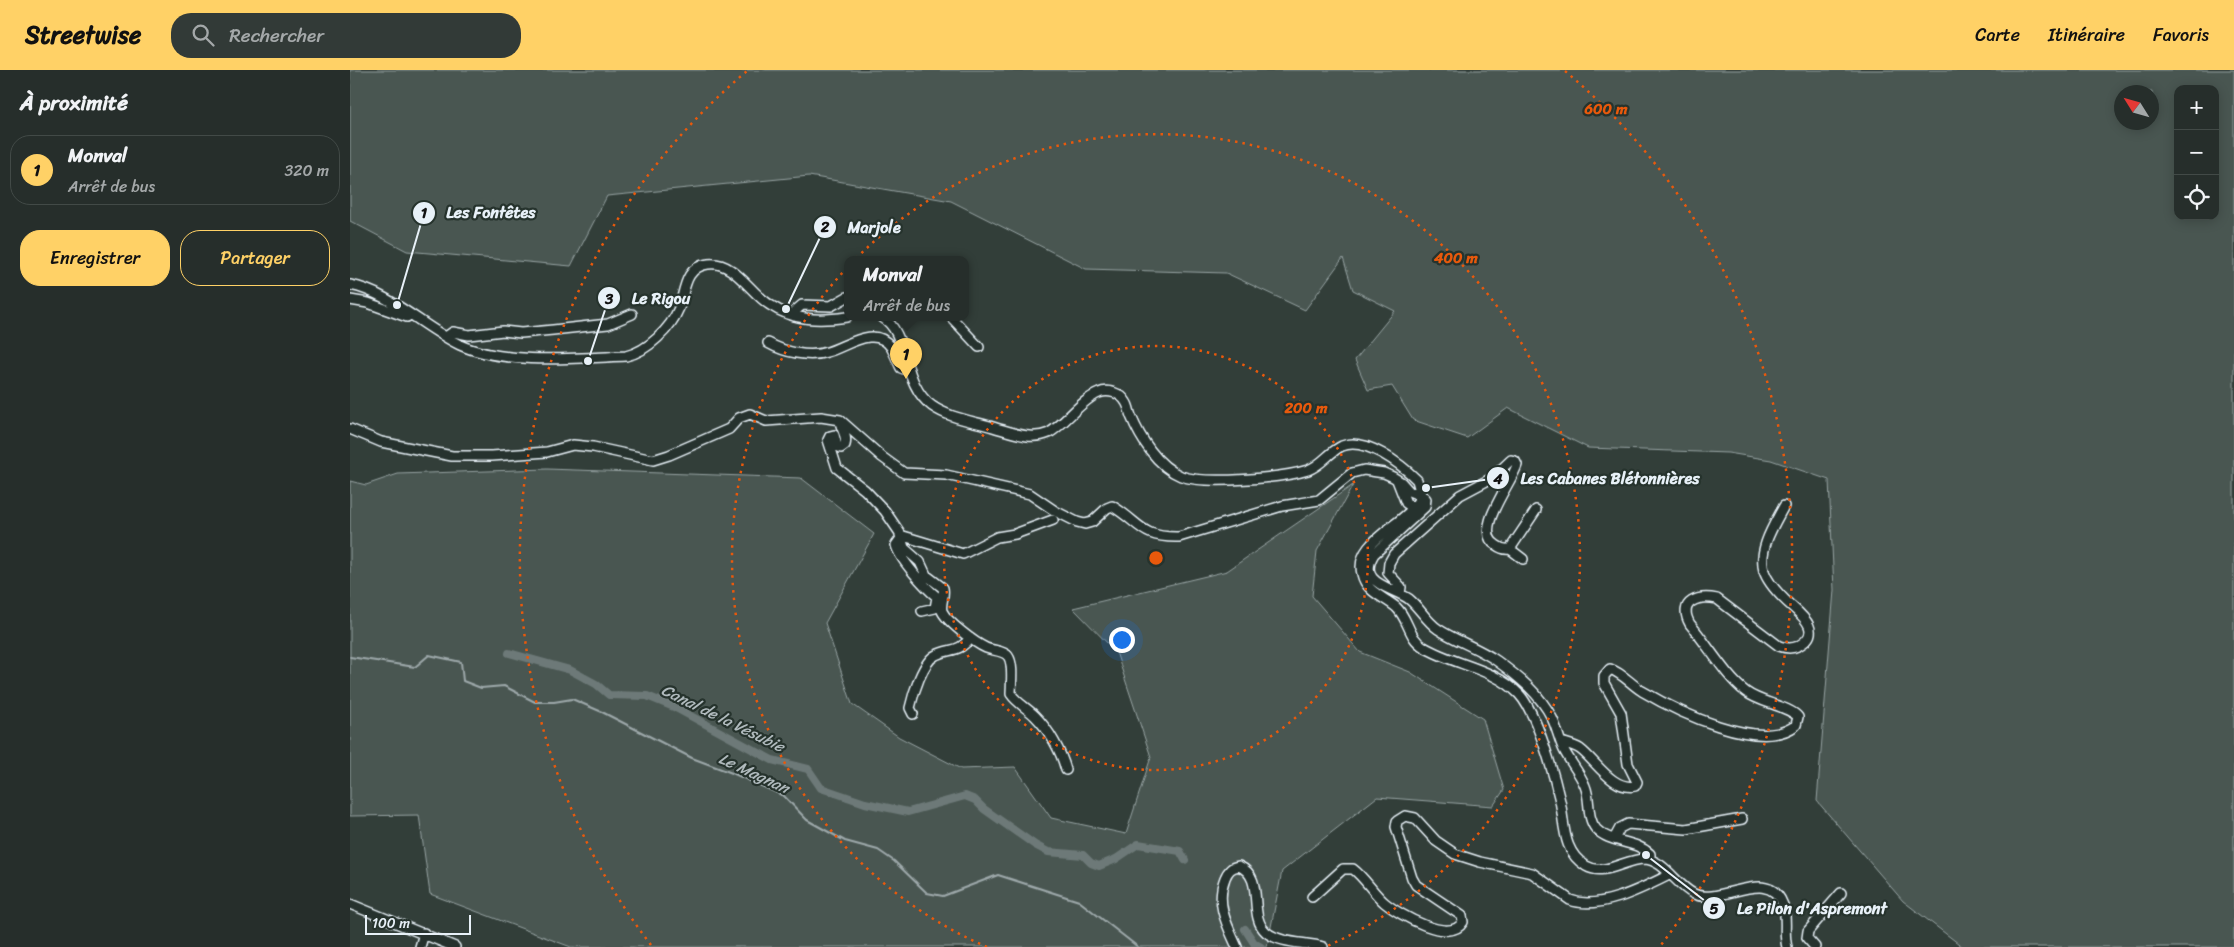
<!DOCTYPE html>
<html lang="fr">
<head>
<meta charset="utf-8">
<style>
	body { margin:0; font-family:Sriracha,sans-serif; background:#323a37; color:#f1f3f6 }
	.controls { position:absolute; right:15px; top:15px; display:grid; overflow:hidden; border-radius:10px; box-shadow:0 2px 12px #0003 }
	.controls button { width:45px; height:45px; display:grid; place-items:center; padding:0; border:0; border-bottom:1px solid #424a47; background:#262e2b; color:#f1f3f6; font:25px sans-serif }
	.compass { position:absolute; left:1764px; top:15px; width:45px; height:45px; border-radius:50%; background:#262e2b; box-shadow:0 2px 12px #0003; rotate:307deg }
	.scale { position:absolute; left:15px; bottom:12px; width:106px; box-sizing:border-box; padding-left:5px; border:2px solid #e8f1f8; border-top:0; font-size:14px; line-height:18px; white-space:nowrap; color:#e8f1f8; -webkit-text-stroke:4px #26332d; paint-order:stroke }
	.you { position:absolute; left:771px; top:569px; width:18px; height:18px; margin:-12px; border:4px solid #fff; border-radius:50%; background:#1a73e8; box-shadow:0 0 0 8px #1a73e833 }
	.badge { display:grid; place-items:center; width:32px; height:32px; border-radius:50%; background:#ffd166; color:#111; font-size:16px; font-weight:700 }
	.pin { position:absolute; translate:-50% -41px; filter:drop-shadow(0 1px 2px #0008) }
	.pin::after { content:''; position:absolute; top:26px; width:18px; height:15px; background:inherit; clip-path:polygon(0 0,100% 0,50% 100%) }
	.popup { position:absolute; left:494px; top:186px; width:125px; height:65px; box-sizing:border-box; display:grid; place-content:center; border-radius:10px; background:#262e2b; filter:drop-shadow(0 1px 4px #0005); font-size:16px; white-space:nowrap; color:#a4a8a9 }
	.popup b { font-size:19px; color:#f1f3f6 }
	.popup::after { content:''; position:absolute; left:50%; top:100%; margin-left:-10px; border:10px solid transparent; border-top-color:#262e2b }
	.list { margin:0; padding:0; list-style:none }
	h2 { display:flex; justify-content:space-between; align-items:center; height:65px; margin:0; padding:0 20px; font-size:21px }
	h2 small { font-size:16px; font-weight:400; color:#a4a8a9 }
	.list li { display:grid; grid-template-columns:32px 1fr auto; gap:15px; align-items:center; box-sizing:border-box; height:70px; margin:0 10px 10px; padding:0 10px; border:1px solid #424a47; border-radius:20px }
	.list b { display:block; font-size:19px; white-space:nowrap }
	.list p { margin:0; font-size:16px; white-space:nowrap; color:#a4a8a9 }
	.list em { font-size:16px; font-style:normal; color:#a4a8a9 }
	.actions { display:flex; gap:10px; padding:15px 20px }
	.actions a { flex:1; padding:11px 0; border:1px solid #ffd166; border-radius:20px; text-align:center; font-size:18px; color:#ffd166 }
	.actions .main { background:#ffd166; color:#111 }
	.icon { flex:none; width:28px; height:28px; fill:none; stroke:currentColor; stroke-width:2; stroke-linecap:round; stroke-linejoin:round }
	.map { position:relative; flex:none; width:1884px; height:877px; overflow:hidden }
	header { display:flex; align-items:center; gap:30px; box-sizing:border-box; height:70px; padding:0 25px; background:#ffd166; color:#111 }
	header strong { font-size:24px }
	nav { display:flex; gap:28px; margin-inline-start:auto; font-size:18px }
	.search { width:350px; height:45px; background:#323a37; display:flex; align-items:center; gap:12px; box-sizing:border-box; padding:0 18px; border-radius:20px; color:#a4a8a9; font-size:19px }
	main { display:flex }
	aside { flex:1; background:#262e2b }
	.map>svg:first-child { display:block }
	.green { fill:#495651; stroke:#98a4a4; fill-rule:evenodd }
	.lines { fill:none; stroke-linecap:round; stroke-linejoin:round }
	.stream { stroke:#9ea9ab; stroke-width:2 }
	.canal { stroke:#6d7978; stroke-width:8 }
	.minor-casing { stroke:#e8f1f8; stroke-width:12 }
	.minor { stroke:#26332d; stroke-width:9 }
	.ring { fill:none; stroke:#e8590c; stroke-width:2.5; stroke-dasharray:2.5 5 }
	.labels { text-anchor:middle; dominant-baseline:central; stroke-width:4.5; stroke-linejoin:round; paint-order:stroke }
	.water-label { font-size:16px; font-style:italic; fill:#b1bbbe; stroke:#26332d }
	.centre { fill:#e8590c; stroke:#26332d; stroke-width:2.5 }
	.ring-label { font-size:15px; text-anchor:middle; font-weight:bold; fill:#e8590c; stroke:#26332d; stroke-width:4.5; stroke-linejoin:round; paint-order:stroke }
	.leader { fill:none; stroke:#e8f1f8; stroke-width:2 }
	.callout-dot { fill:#e8f1f8; stroke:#26332d; stroke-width:2 }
	.mark-label { font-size:15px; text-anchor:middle; font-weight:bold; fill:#111 }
	.callout-label { font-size:16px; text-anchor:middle; font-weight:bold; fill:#e8f1f8; stroke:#26332d; stroke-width:4.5; stroke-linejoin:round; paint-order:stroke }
</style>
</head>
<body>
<header>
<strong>Streetwise</strong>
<div class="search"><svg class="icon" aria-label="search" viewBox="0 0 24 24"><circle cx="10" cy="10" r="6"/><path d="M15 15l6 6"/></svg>Rechercher</div>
<nav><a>Carte</a><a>Itinéraire</a><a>Favoris</a></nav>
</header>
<main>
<aside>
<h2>À proximité<small></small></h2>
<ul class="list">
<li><span class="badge">1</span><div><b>Monval</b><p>Arrêt de bus</p></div><em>320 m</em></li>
</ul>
<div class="actions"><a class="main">Enregistrer</a><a>Partager</a></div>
</aside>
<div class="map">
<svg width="1884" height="877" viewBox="0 0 1884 877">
	<rect width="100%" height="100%" fill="#323e39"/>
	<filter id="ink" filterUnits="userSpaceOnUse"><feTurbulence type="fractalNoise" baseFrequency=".02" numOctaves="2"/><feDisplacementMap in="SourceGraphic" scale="10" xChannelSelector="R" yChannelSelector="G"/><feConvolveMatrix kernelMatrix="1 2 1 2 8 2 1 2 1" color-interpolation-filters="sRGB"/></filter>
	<g filter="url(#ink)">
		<path class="green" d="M0,0H1884V877H1613L1553,831L1467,731L1484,520L1479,410L1421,390L1378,383L1238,378L1158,338L1117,368L1063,350L1042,316L1018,320L1005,290L1045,241L1003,220L993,188L955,240L876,203L736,199L601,131L459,106L257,126L221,196L57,181L0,151ZM1828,19H1865V146H1828ZM1772,22H1802V52H1772Z
			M197,399L451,408L524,464L475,553L502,634L549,667L611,699L665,697L701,748L776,764L801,687L766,582L723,538L877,501L1003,415L967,481L962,526L1010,582L1060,602L1133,649L1154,720L1143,736L1027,727L932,801L917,877H221L80,824L69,745L0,746V411L16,415L48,404Z"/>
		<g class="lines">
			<path class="stream" d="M0,587L65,597L79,585L111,592L113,611L131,618L154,616L185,632H204L222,629L252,642L342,688L382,703L434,726L457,750L495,771L528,780L544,791L577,823L593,826L648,805L729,831L788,877"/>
			<path class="canal" d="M159,583L220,600L246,614L259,625L297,626L324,637L422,690L458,699L471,718L515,733L558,742L615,726L625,730L634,739L685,775L698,782L733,785L741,793L749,796L766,789L788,774L830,781L835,790
				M895,859L904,873L911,877"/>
			<defs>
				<path id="minor" d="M0,215C39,222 74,258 110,275C154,295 228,288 276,286C298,281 321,258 329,238C335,222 334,197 358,194C384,190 400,223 420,235C444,251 470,251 497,247
					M0,230L18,233L57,247
					M444,246L445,241L452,235L481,236L497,227
					M533,248C558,262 552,315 582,336C599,348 623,351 643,357C661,362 681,371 699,363C716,353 731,330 749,323C758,319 771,323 776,332C779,336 779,341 781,346C790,368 807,396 831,406C855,415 933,408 958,400C972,395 979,382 992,376C1015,366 1052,395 1067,410L1071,425C1061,454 1003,469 1012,504C1016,522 1034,527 1046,537C1059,549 1058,568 1074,577C1104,595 1144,598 1169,624C1187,643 1204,705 1210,731C1215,754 1212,782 1236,796C1255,807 1274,789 1295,789C1314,790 1327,816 1344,824C1371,836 1419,795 1433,835C1438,849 1433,863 1437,877
					M602,248L629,277
					M96,267L103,262L119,265L153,261L171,263L203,260L258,254L282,244
					M418,273C434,282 459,288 477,282C496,277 525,254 541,277C545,284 548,292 551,298L559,301
					M490,350C490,359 498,365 495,375L491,378L487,376L484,365L480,366L478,370L487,398L515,420L535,441L550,463L554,478L570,492L576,505L593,518C595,526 590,533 592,541C597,552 625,573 636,578C643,581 653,580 658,586C664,594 661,614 661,624C667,633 677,638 685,646C699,660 711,681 716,700
					M0,359L31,372L102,386H142L197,382L223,375L243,377L303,390L319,385L379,359L389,348L400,344L416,351L471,347L490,350L532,387L554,403L596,405L680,424L705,441L727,452L735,454L742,452L757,438L762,436C791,453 790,468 829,467L932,436L969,430L1002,403L1014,400L1034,403L1043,407L1051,412L1059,421L1074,427L1076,429L1075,437L1024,484C1006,514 1042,517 1059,529C1070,538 1076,551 1088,559C1106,571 1129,578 1147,591C1169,607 1190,624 1202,648C1207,658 1209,670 1214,680C1220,692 1230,703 1235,716C1241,730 1236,747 1246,759C1260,774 1284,769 1300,784V790
					M1047,410L1056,433L1063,438
					M550,465L613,484L647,467L665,464L703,450
					M551,468L546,475C549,489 576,518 587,527L585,538L572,541
					M1160,479L1173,489
					M1050,524L1051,517L1038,503L1039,493L1044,484L1110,425L1142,408L1161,390L1165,391L1167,395C1162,413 1122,461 1146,475C1150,478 1155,480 1160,479L1186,440
					M563,644L560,638C563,624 573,591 586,585C600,578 609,583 620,568
					M1211,672C1217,674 1224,675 1230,679C1246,691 1263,721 1285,716L1287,712L1278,694L1271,643L1254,613V606L1260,599C1272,603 1281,614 1292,621C1326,641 1411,683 1446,655L1448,647C1439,636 1410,633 1396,622C1376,607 1357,574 1340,554C1327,531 1349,525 1367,529L1429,576C1435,578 1442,579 1448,576C1478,560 1444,540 1434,529C1427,522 1417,511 1414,501C1408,479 1424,455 1434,436
					M1264,769L1270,758L1278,754L1336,759L1392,749
					M962,827L993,799H1003C1015,808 1023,823 1035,833C1050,845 1100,874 1113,852L1112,846L1066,815L1062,808L1046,757L1047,751L1055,746L1065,748L1086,771L1105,784L1130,792L1182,803L1220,830C1249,841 1293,818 1319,805
					M0,834L105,877
					M70,877L74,863
					M887,877C877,855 865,833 875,808C878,801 881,797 889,796C916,808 897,845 916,862C931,874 956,872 973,877
					M1465,877L1457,868L1458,861L1491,823"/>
			</defs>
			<use href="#minor" class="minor-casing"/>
			<use href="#minor" class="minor"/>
		</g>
	</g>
	<g class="ring">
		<circle cx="806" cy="488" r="212"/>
		<path d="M637 877A424 424 0 1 1 975 877"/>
		<path d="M301 875A636 636 0 0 1 397 1M1215 1A636 636 0 0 1 1311 875"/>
	</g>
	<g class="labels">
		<g class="water-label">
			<text transform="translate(373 648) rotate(26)">Canal de la Vésubie</text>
			<text transform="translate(404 703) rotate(25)">Le Magnan</text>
		</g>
	</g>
	<circle cx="806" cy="488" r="8" class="centre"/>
	<g class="ring-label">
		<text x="1256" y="44">600 m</text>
		<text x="1106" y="193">400 m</text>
		<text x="956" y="343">200 m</text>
	</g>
	<path class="leader" d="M47 235L74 143M436 239L475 157M238 291L259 228M1076 418L1148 408M1296 785L1364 838"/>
	<g class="callout-dot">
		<circle cx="47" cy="235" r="5"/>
		<circle cx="436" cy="239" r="5"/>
		<circle cx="238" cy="291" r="5"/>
		<circle cx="1076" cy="418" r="5"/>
		<circle cx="1296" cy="785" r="5"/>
		<circle cx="74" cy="143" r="12"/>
		<circle cx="475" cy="157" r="12"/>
		<circle cx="259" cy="228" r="12"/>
		<circle cx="1148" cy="408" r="12"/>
		<circle cx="1364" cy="838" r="12"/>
	</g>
	<g class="mark-label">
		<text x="74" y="148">1</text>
		<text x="475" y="162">2</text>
		<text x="259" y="234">3</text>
		<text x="1148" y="414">4</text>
		<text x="1364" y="844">5</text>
	</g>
	<g class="callout-label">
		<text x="141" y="148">Les Fontêtes</text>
		<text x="524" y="163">Marjole</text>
		<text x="311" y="234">Le Rigou</text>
		<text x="1260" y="414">Les Cabanes Blétonnières</text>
		<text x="1462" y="844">Le Pilon d'Aspremont</text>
	</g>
</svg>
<div class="controls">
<button>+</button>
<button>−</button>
<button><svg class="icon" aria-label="locate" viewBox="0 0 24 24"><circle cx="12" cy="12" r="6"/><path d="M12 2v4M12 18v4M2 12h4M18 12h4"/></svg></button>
</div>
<svg class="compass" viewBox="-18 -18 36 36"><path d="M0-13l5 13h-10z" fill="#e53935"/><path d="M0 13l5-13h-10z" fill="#a4a8a9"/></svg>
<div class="scale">100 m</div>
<div class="you"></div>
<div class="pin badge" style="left:556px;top:309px">1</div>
<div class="popup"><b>Monval</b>Arrêt de bus</div>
</div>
</main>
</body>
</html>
